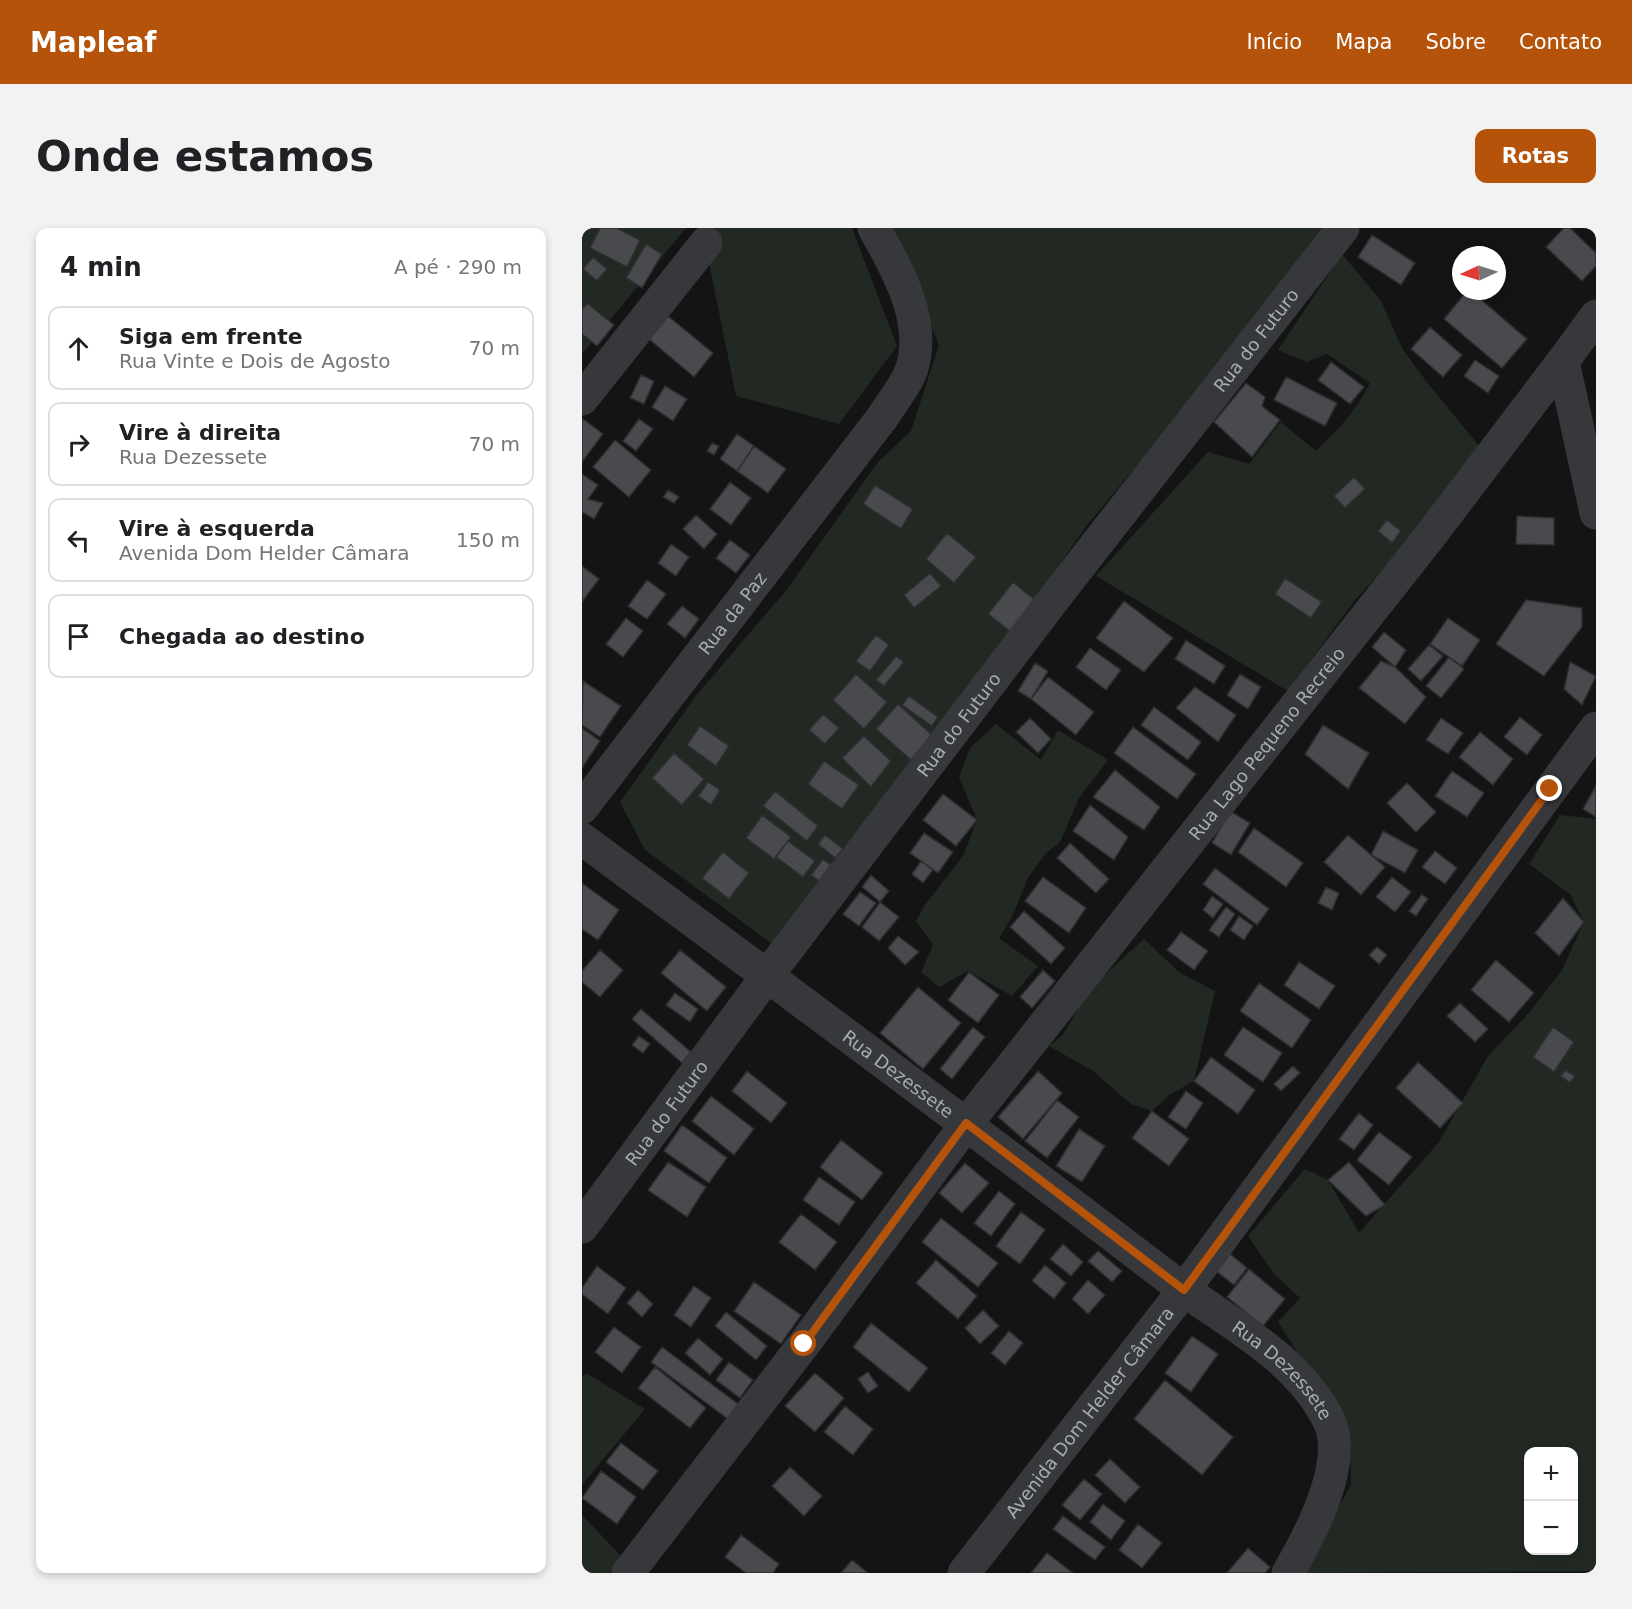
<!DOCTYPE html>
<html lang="pt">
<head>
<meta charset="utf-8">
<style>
	body { margin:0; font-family:"DejaVu Sans",sans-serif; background:#f2f2f2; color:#202124 }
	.controls { position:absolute; right:18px; bottom:18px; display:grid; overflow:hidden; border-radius:12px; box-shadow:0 3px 9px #0003 }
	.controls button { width:54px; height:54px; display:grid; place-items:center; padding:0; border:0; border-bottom:2px solid #e0e0e0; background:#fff; color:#202124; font:30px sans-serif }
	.compass { position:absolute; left:870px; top:18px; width:54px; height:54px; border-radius:50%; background:#fff; box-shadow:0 3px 9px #0003; rotate:266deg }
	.stop { position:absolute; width:18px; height:18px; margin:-14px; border:4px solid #b45309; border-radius:50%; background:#fff }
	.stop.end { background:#b45309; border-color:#fff; box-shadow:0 2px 6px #0008 }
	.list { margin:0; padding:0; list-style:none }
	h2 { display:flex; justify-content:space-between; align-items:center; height:78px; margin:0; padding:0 24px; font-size:26px }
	h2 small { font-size:20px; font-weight:400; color:#757577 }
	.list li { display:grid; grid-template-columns:39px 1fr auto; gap:18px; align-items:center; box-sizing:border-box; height:84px; margin:0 12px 12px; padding:0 12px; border:2px solid #e0e0e0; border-radius:12px }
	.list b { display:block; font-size:22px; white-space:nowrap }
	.list p { margin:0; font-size:20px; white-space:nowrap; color:#757577 }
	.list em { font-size:20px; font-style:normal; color:#757577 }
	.icon { flex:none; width:33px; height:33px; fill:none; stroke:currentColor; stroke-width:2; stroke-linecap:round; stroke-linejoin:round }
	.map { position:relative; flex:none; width:1014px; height:1345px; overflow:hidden; border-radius:12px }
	header { display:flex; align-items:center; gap:36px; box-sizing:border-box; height:84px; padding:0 30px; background:#b45309; color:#fff }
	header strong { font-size:28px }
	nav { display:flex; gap:33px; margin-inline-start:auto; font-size:21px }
	.intro { display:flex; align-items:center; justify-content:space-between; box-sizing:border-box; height:144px; padding:0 36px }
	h1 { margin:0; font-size:42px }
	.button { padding:15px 27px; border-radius:12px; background:#b45309; color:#fff; font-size:21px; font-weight:700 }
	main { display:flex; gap:36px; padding:0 36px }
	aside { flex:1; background:#fff; border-radius:12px; box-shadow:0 3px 9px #0003 }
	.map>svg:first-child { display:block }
	.green { fill:#222923; fill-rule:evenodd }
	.building { fill:#484a4d; stroke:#2e2e31; stroke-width:1.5 }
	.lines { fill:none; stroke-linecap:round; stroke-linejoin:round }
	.minor { stroke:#37383b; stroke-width:33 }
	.route { stroke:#b45309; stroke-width:8 }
	.labels { text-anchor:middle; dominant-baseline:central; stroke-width:6; stroke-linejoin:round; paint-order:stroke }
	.street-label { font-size:18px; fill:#a7acb4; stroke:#0f0f10 }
</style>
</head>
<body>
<header>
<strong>Mapleaf</strong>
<nav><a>Início</a><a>Mapa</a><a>Sobre</a><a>Contato</a></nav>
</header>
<div class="intro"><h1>Onde estamos</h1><a class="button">Rotas</a></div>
<main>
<aside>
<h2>4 min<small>A pé · 290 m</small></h2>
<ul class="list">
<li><svg class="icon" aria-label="ahead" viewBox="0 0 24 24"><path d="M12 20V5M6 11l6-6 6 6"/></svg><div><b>Siga em frente</b><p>Rua Vinte e Dois de Agosto</p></div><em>70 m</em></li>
<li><svg class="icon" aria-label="right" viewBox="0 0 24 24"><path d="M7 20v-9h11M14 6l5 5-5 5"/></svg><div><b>Vire à direita</b><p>Rua Dezessete</p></div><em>70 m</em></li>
<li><svg class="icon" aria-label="left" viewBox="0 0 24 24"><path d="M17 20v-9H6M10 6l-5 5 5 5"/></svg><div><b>Vire à esquerda</b><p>Avenida Dom Helder Câmara</p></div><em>150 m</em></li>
<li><svg class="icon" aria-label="arrive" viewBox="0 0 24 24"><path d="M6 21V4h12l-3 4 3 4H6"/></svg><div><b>Chegada ao destino</b></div></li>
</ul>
</aside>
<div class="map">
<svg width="1014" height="1345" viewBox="0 0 1014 1345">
	<rect width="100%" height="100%" fill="#141415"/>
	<path class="green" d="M0,0H104L0,126Z
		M120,0H270L315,118L257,196L154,168Z
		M306,0H740L614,167L505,297L383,472L190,716L63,622L38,574L113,469L202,365L296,234L329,203L357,117Z
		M760,26L799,73L820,120L844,153L906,229L773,372L706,463L514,348L626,224L667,236L699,194L734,223C755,203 775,182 788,155L745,126L725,134L696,122Z
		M414,496L459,532L476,502L526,532L497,570L478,614L464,625L446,650L430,689L417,710L456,738L430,768L386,743L357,759L339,744L351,717L334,693L343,677L381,628L395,592L377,549L388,520Z
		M978,587L1014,591V1343L719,1345L769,1257L768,1207L696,1094L718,1070L692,1046L666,1008L723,941L746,952L777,1005L857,914L906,828L947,785L980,742L1002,694L988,666L947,636ZM946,1224H992V1322H946Z
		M562,711L598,745L633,763L612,853L587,867L570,883L549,876L511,843L467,818L481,807L507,761Z
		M4,1145L63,1181L0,1257V1150Z
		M0,1287L40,1329L28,1345H0Z"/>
	<path class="building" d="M18,0H35L58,12L45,39L8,20Z
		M982,0H988L1014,25V38L1000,53L964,19Z
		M790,7L833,35L819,57L776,29Z
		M64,16L80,26L60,60L44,50Z
		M11,29L25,41L15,53L1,41Z
		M885,63H889L945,111L920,140L862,91Z
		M5,75L32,97L15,118L0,106V82Z
		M86,88L131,125L112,149L67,111Z
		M848,99L880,127L861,149L829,121Z
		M893,132L917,148L906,165L882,148Z
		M749,134L782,159L768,176L736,152Z
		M59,147L72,153L62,176L48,170Z
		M704,149L755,175L743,198L692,172Z
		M664,155L683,169L680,178L698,192L670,229L632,194Z
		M83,158L105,171L91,193L70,179Z
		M1,191L21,206L0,234V193Z
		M57,191L71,201L54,223L41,213Z
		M155,206L172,218L155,243L138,231Z
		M33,212L69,242L47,269L11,239Z
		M130,215L137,218L132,227L125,223Z
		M172,218L204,241L186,265L155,243Z
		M0,246L16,257L6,271L21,275L12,291L0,284Z
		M772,249L783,261L763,280L752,268Z
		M148,254L169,270L149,297L128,281Z
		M293,257L331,281L319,301L281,276Z
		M86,262L97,269L92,275L81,269Z
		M114,287L135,306L122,321L101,301Z
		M935,288L972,290V317L934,316Z
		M805,292L819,303L810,315L796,303Z
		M365,305L394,329L372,355L344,331Z
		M148,312L168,327L154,345L134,330Z
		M89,316L107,329L94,348L76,335Z
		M0,338L17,351L0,374Z
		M348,345L359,358L332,380L322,367Z
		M703,350L740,374L729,390L693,366Z
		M65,352L84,366L65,391L46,378Z
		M431,354L453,372L429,404L406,386Z
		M944,372L1000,380V399L962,448L914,416Z
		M542,373L591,410L562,444L514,410Z
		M100,378L117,391L103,410L85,396Z
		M44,390L61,403L41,429L24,416Z
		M866,390L898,412L880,438L848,416Z
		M802,404L824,422L813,439L790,419Z
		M294,407L307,417L288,443L274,433Z
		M604,412L643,438L632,456L593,431Z
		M847,417L861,428L839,453L826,441Z
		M508,420L539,442L524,462L494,439Z
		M314,428L322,434L302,458L294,452Z
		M867,429L882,441L859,470L844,458Z
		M799,433L813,439L844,469L823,496L777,460Z
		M988,434L1014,448L1000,477L982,461Z
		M453,435L466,443L449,471L436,463Z
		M274,446L305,474L282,501L251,472Z
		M658,446L679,459L666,481L645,467Z
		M466,449L512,484L494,507L449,471Z
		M1,453L39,478L18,509L0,497Z
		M613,459L654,487L636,514L594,480Z
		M327,468L356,489L350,498L320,477Z
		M316,476L350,507L329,532L294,501Z
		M572,479L619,514L606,532L559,497Z
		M241,486L257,500L243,516L227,502Z
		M938,489L960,507L945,527L922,509Z
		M448,490L469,511L456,525L434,504Z
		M859,490L881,505L866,526L844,512Z
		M741,497L787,525L766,561L723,526Z
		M118,498L147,518L134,538L105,517Z
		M551,499L614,546L595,571L532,525Z
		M0,500L18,513L0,540Z
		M898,504L931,531L911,557L877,529Z
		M282,508L309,533L289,559L260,530Z
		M92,525L122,551L100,577L70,550Z
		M242,533L277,557L260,581L226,556Z
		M533,542L578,579L562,602L511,569Z
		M870,543L902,565L885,589L853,568Z
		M126,554L138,562L129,577L116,568Z
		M825,555L854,584L834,604L805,575Z
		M1014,558V589L1001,581Z
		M193,563L236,598L225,613L181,578Z
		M361,566L395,592L374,618L341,592Z
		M508,577L546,609L532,632L491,603Z
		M648,583L668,595L649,627L630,615Z
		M180,587L209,609L192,631L164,610Z
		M672,600L721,635L704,659L656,624Z
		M801,603L836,622L823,645L789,627Z
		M342,605L371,624L356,645L328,625Z
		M243,607L261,621L253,630L236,616Z
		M766,607L803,639L779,667L742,634Z
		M206,613L233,633L221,649L194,629Z
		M488,615L527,651L514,665L475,630Z
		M853,623L875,640L863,656L840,639Z
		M141,624L167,645L147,671L120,650Z
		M241,631L249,637L237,653L229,647Z
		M339,633L351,642L341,655L330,646Z
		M633,640L687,681L675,697L621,656Z
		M289,647L307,663L298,674L280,659Z
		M461,649L504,680L487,705L443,673Z
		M810,649L829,664L813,684L794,669Z
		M0,655L37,682L16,712L0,701Z
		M744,659L757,665L750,682L736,675Z
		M278,664L294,675L277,698L261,686Z
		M840,666L846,671L834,688L827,683Z
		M630,668L641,676L631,690L621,682Z
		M981,670L1002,694L977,728L953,705Z
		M298,674L317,689L297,713L280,699Z
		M644,679L653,686L637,709L627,702Z
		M442,683L483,720L469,736L428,699Z
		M657,688L671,698L662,712L648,702Z
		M599,704L626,723L612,742L585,722Z
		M316,708L337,724L323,737L306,720Z
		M795,719L805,727L797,736L787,727Z
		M18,722L41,742L18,769L0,754V743Z
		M98,722L144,759L125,783L79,745Z
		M914,732L952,765L927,794L889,762Z
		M717,734L753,758L737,781L702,757Z
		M461,742L473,753L450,780L438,769Z
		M387,744L417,767L396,795L366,772Z
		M677,755L729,792L710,820L658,783Z
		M336,759L379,795L341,841L298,805Z
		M93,765L116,781L108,794L84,777Z
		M878,775L906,801L893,814L865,788Z
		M59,781L109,824L100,835L50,791Z
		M391,799L403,809L370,851L358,841Z
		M661,799L700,825L681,854L642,827Z
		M971,799L992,814L972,844L951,829Z
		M57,808L68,816L61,825L50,817Z
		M629,829L673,862L656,886L612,853Z
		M836,834L881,875L858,900L814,860Z
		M711,838L718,845L699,863L692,856Z
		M983,842L993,848L988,855L979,848Z
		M165,843L205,875L189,895L150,863Z
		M456,843L480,865L441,911L416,889Z
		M604,863L621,875L604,901L586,889Z
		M129,868L172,901L152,927L110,893Z
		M475,872L497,889L465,930L443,913Z
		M570,883L607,911L587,938L550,910Z
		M777,885L791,897L772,922L757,911Z
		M100,897L145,930L127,955L82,923Z
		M497,901L523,918L500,954L474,938Z
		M797,904L830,929L807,957L775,932Z
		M259,912L301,945L280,972L238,939Z
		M86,934L124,959L105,989L66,962Z
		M767,934L803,977L784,988L746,952Z
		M383,935L407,955L380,985L357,965Z
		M237,949L273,974L257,997L221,972Z
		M417,963L433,976L409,1008L392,995Z
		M439,984L463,1002L438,1036L414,1018Z
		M219,986L255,1014L233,1042L197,1014Z
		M359,990L416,1035L396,1059L340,1014Z
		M481,1016L501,1034L489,1048L468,1031Z
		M516,1023L540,1043L530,1054L506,1033Z
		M647,1025L665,1040L652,1057L634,1043Z
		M354,1032L395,1068L376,1091L334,1055Z
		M463,1037L484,1055L472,1071L450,1053Z
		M15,1038L44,1060L26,1086L0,1066V1060Z
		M667,1041L703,1071L681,1098L645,1069Z
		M506,1052L523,1067L506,1086L490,1071Z
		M172,1054L219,1087L199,1116L152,1083Z
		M112,1058L129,1070L109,1099L92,1087Z
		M56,1062L71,1076L60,1089L45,1075Z
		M401,1082L417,1098L398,1116L383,1100Z
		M144,1084L185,1118L174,1132L133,1098Z
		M289,1095L346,1140L327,1164L271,1119Z
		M32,1099L59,1119L40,1145L13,1124Z
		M427,1103L441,1115L423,1137L409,1125Z
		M610,1108L636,1126L609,1164L583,1145Z
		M116,1110L141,1131L128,1147L103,1125Z
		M80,1119L156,1176L146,1191L69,1134Z
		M147,1134L171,1152L158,1170L134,1152Z
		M73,1139L124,1180L108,1200L56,1160Z
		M286,1144L296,1158L286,1165L276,1151Z
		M233,1145L262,1170L233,1204L203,1178Z
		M583,1152L651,1209L620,1247L552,1191Z
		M263,1178L291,1201L271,1227L242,1204Z
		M39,1215L76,1243L61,1262L24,1234Z
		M528,1231L558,1259L543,1275L513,1247Z
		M208,1239L240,1268L222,1288L190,1258Z
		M19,1243L54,1269L35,1296L0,1270Z
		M502,1251L520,1266L498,1292L480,1277Z
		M521,1276L543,1293L529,1312L508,1294Z
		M481,1288L523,1319L513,1332L471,1301Z
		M556,1296L580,1315L560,1340L537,1322Z
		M159,1307L197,1336L191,1345H164L143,1329Z
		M666,1320L688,1339L683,1345H645Z
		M465,1325L491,1345H449Z
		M270,1332L286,1345H259Z"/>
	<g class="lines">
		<g class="minor">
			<path d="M1014,88L981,133L1014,285"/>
			<path d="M0,171L124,15"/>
			<path id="s1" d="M0,580L300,190C309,175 323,159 329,143C346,94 315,41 292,0"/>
			<path id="s2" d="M0,611C186,748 372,886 555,1026C576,1042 596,1058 618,1073C666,1106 721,1139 747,1193C767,1235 727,1309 706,1345"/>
			<path id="s3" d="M0,999L185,748L478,363L761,0"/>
			<path id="s4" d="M46,1345L222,1116L385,895L848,308L981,133"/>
			<path id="s5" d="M382,1345L602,1062L1014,500"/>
		</g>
	</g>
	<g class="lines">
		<path class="route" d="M222,1116L384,895L602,1062L968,561"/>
	</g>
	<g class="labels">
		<g class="street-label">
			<text stroke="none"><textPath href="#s3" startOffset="1114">Rua do Futuro</textPath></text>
			<text stroke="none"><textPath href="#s1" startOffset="246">Rua da Paz</textPath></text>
			<text stroke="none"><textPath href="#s3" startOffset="628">Rua do Futuro</textPath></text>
			<text stroke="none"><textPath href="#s4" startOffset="1047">Rua Lago Pequeno Recreio</textPath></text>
			<text stroke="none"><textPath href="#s2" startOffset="394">Rua Dezessete</textPath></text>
			<text stroke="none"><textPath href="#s3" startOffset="142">Rua do Futuro</textPath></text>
			<text stroke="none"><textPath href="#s2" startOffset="880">Rua Dezessete</textPath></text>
			<text stroke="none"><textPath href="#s5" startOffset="204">Avenida Dom Helder Câmara</textPath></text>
		</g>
	</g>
</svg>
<div class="controls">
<button>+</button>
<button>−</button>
</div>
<svg class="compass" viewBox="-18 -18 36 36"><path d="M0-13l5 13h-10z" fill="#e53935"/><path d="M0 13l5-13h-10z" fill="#757577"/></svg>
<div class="stop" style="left:222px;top:1116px"></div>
<div class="stop end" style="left:968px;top:561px"></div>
</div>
</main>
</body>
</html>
